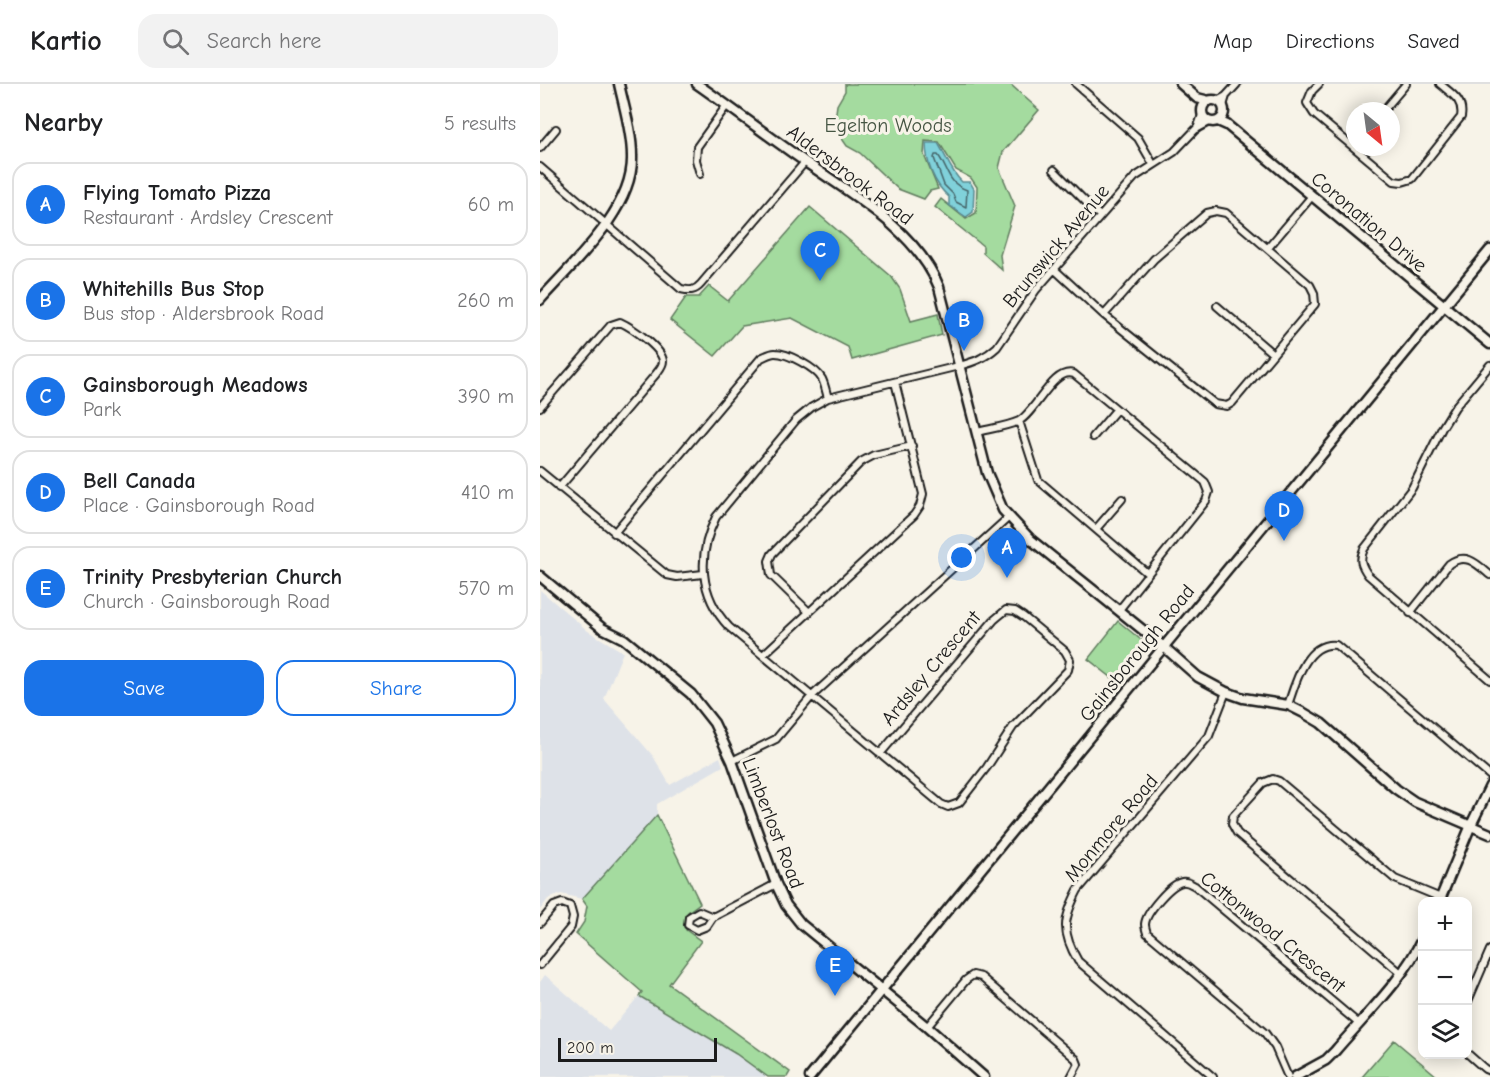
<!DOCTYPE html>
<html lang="en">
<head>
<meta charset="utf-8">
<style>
	body { margin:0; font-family:"Comic Neue",sans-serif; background:#f2f2f2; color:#202124 }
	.controls { position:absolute; right:18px; bottom:18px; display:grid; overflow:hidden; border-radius:12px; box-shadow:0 3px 15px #0003 }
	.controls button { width:54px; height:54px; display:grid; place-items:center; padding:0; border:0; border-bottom:2px solid #e0e0e0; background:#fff; color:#202124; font:30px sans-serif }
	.compass { position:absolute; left:806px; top:18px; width:54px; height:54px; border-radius:50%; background:#fff; box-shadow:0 3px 15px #0003; rotate:151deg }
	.scale { position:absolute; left:18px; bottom:15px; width:159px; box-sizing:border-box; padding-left:6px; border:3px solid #1c1c1c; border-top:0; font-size:16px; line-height:21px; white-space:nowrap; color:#1c1c1c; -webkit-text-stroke:4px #f7f3e8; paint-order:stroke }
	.you { position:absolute; left:422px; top:474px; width:21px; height:21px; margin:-15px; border:4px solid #fff; border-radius:50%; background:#1a73e8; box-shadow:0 0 0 9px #1a73e833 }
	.badge { display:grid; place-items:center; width:39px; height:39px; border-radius:50%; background:#1a73e8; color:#fff; font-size:20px; font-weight:700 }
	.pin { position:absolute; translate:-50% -50px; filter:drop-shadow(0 2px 3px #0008) }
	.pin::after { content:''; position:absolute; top:32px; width:21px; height:18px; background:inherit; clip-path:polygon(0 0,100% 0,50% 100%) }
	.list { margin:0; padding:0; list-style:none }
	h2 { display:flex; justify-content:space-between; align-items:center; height:78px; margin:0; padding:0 24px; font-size:26px }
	h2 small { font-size:20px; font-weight:400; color:#757577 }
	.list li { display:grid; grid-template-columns:39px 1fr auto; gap:18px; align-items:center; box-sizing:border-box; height:84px; margin:0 12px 12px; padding:0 12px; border:2px solid #e0e0e0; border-radius:18px }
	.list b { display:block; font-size:22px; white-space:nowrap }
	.list p { margin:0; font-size:20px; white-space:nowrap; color:#757577 }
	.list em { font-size:20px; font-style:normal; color:#757577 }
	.actions { display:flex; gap:12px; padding:18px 24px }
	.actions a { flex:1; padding:14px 0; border:2px solid #1a73e8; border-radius:18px; text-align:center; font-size:21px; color:#1a73e8 }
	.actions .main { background:#1a73e8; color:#fff }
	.icon { flex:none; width:33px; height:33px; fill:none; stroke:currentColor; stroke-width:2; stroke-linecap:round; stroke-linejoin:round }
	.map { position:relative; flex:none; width:950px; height:993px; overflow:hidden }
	header { display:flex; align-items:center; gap:36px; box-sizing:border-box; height:84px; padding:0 30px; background:#fff; border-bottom:2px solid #e0e0e0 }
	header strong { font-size:28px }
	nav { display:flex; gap:33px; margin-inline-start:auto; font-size:21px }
	.search { width:420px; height:54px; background:#f2f2f2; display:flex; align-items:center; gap:15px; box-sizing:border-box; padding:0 21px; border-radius:18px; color:#757577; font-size:22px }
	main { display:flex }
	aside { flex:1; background:#fff }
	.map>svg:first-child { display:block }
	.built { fill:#dee2e8 }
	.green { fill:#a4db9f; stroke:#607c5e; stroke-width:1.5 }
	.water { fill:#80d1da; stroke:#58898e; stroke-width:1.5 }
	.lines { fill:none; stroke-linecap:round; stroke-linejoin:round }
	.shore { stroke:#446468; stroke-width:1.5 }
	.street-casing { stroke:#1c1c1c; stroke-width:10 }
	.secondary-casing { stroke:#1c1c1c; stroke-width:13 }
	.street { stroke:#f7f3e8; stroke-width:6 }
	.secondary { stroke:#f7f3e8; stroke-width:8 }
	.labels { text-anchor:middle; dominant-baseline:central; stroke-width:6; stroke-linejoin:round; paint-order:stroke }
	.park-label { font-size:20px; fill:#455543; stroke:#f7f3e8 }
	.street-label { font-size:20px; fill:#1c1c1c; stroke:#f7f3e8 }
</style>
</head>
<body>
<header>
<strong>Kartio</strong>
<div class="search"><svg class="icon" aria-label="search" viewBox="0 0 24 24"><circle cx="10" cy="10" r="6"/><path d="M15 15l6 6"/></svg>Search here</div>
<nav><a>Map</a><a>Directions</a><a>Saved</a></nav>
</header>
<main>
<aside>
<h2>Nearby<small>5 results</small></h2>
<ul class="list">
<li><span class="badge">A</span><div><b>Flying Tomato Pizza</b><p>Restaurant · Ardsley Crescent</p></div><em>60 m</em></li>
<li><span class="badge">B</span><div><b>Whitehills Bus Stop</b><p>Bus stop · Aldersbrook Road</p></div><em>260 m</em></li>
<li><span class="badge">C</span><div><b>Gainsborough Meadows</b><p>Park</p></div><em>390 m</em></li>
<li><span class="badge">D</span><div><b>Bell Canada</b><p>Place · Gainsborough Road</p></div><em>410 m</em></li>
<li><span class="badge">E</span><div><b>Trinity Presbyterian Church</b><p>Church · Gainsborough Road</p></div><em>570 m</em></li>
</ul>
<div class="actions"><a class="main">Save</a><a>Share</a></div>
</aside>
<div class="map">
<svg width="950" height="993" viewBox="0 0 950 993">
	<rect width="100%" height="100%" fill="#f7f3e8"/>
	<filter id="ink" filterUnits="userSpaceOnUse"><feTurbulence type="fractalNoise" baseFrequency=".0167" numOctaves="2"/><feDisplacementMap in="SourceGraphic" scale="12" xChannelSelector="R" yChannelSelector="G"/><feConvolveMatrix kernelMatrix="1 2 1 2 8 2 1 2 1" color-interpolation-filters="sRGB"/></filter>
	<g filter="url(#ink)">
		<path class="built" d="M0,506L48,547L83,568L64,615L113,672L130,701L180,673L183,682L117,720V731L42,815L21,810L8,815L0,826Z
			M5,891L69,947L99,912L196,970L228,993H0V898Z"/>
		<path class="green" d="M305,0H470L499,26L463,68L459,84L475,122L460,171L462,186L443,169V162L395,123L401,115L426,135L436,129L437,103L431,94L416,86L399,58L385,57L384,71L398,105L390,107L384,115L358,105L320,69L307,62L294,43L297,21L305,7Z
			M270,123L351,192L360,205L371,237L398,230L402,251L312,276L308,263L252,234L202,242L175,272L130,236L146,213H159L169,202L188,217Z
			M578,537L606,560L576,597L548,575Z
			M117,731L160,819L148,828L146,846L161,857L129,900L250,988L247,993H228L196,970L99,912L102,908L36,850L44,838L47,822L42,815Z
			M854,956L898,993H822Z"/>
		<path class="water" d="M386,59H398C406,72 411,88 422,98H430L434,105L433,128L426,133L409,121V113C394,100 386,79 386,59Z"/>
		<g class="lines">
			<path class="shore" d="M395,71H398C409,86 407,99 427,106L426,123L416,118L413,110L404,101L394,74Z"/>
			<defs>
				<path id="street" d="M536,0L598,54L613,80
					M779,0L772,7L767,19L774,30L854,97L862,98L872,95L921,33C924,16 912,10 900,0
					M677,17L686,12L697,0
					M683,22L686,12
					M843,27L866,0
					M657,45L662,31
					M0,64L16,45
					M0,83L141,205C150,207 155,207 161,200L265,78
					M514,86L560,132
					M160,90L156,76L157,63L187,21
					M728,164L772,112
					M514,185L564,231L614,175L667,129L676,127L686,129L770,201L774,209L775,220L692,319L687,322L675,320L564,231
					M677,222L733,270
					M950,281L915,323L902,344L872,404L824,465C819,476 821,481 828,491L950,596
					M0,323L71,241L80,238C91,243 122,264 123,277C123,282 119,286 116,290L19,404
					M479,337L498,396L607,489
					M437,348C449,345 468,342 479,337C496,328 513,283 534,290L665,398L669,408L666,417L579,526
					M553,353L576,326
					M0,387L127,491L137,493L163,490
					M556,445L582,415
					M74,449L221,274C226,272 230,269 235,269C248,269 276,284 282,295C285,301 286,308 288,314
					M269,528L231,491L229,477L232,470L321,378L334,371L372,362
					M870,529L909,480C926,468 936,479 950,491
					M223,571L374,431L380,422L383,410L355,298
					M748,621C755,600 766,557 796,561L950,692
					M340,670L454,536L466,526L475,527L484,533L525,567L530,576L528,586L473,643L447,683L419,719L408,723L401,720C330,661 260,602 189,543C159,511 157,471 176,433L256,336L272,323L288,314L419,282C434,278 445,274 457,263L496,206L595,93L634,68L656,45L669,38
					M192,677L236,655L272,612L469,433
					M173,833L167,842L157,846L148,841L149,833L159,827L173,833L236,800
					M0,839L14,822L22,819L30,822L33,833L31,843L0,881
					M861,889L697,749L692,740L693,732L723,699L733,695L739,697L855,795L901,814
					M928,917L950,866
					M387,943L426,896L433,891L441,893L536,975L538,980L531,993
					M928,970L945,985L950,987
					M673,993L538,877C521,848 523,835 538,806L669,652L686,608
					M748,993L735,963L725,949L607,849C606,846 605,843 605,840C606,828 631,800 642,798C647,797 651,800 655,802L818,939"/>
				<path id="secondary" d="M157,0C193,25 228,52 264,77C313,111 376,146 399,203L447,389L463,426L490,455L624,563L658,593L686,608L703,614L748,621L764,629L781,639L856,705L875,718L950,750
					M641,0L657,14L669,17
					M662 27a11 11 0 1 1 22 0a11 11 0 1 1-22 0Z
					M678,37L687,41L950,260
					M0,216C33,179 94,125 92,72C92,48 84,23 79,0
					M0,492L62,544L84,555L151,610L174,639L192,677L236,800L246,821L261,840L387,943L444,993
					M899,818L931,741L950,702
					M270,993L950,166
					M755,993L786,976L795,967C823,934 865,894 882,855"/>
			</defs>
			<use href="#street" class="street-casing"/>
			<use href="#secondary" class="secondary-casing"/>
			<use href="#street" class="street"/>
			<use href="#secondary" class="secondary"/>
		</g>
	</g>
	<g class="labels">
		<g class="park-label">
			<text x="348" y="41">Egelton Woods</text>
		</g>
		<g class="street-label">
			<text transform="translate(310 91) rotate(37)">Aldersbrook Road</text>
			<text transform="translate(829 138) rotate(40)">Coronation Drive</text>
			<text transform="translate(516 162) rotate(-50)">Brunswick Avenue</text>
			<text transform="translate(597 569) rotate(-51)">Gainsborough Road</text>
			<text transform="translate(391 584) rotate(-50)">Ardsley Crescent</text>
			<text transform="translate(233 739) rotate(69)">Limberlost Road</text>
			<text transform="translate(571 744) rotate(-50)">Monmore Road</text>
			<text transform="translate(733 848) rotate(39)">Cottonwood Crescent</text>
		</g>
	</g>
</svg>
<div class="controls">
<button>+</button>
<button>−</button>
<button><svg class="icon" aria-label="layers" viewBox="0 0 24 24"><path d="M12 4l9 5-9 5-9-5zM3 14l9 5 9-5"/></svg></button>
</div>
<svg class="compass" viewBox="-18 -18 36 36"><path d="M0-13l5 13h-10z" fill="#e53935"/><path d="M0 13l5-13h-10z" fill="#757577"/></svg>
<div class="scale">200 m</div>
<div class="you"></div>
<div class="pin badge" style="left:467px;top:494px">A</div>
<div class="pin badge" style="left:424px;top:267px">B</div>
<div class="pin badge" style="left:280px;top:197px">C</div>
<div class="pin badge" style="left:744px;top:457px">D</div>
<div class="pin badge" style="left:295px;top:912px">E</div>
</div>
</main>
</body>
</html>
